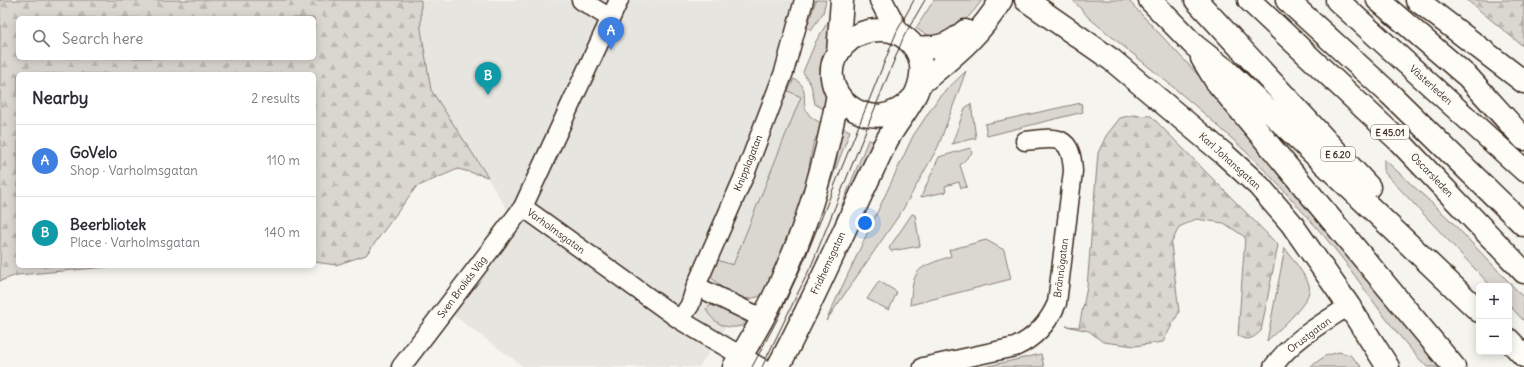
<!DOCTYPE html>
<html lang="en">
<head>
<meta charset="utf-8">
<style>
	body { margin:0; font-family:Delius,sans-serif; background:#f7f7f7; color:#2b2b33 }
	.controls { position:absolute; right:12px; bottom:12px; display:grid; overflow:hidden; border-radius:6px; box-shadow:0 2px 10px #0003 }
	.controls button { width:36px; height:36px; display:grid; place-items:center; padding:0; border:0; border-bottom:1px solid #e1e1e2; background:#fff; color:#2b2b33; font:20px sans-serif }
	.you { position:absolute; left:865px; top:223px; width:14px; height:14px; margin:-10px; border:3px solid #fff; border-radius:50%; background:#1a73e8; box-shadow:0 0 0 6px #1a73e833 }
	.badge { display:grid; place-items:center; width:26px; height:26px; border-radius:50%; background:#0f766e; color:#fff; font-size:13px; font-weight:700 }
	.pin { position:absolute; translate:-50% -33px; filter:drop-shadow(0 1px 2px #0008) }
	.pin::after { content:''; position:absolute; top:21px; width:14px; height:12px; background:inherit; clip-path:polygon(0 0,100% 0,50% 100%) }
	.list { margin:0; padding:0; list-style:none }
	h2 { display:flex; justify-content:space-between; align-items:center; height:52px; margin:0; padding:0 16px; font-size:17px }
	h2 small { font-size:13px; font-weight:400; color:#7c7c81 }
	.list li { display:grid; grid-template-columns:26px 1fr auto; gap:12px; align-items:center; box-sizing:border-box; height:72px; padding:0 16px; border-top:1px solid #e1e1e2 }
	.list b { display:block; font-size:15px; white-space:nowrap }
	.list p { margin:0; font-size:13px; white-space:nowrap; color:#7c7c81 }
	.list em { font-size:13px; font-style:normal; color:#7c7c81 }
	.icon { flex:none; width:22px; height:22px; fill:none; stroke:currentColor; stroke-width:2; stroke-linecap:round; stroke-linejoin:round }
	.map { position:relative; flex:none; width:1524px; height:367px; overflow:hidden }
	.search { position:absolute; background:#fff; box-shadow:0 2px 10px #0003; left:16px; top:16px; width:300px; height:44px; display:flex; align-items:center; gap:10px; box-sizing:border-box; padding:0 14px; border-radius:6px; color:#7c7c81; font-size:15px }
	.panel { position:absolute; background:#fff; box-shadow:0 2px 10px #0003; left:16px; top:72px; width:300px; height:196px; border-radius:6px }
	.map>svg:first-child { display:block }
	.built { fill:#e7e5df }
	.green { fill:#dad6d0; stroke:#8a8077 }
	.forest { fill:url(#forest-firs); stroke:#8a8077; fill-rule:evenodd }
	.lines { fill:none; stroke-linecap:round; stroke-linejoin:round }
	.minor-casing { stroke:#3b2a1e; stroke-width:21 }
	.tertiary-casing { stroke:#3b2a1e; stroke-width:25 }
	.trunk-casing { stroke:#3b2a1e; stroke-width:25 }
	.minor { stroke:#fdfcf7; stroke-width:18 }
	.tertiary { stroke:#fdfcf7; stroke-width:22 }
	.trunk { stroke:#fdfcf7; stroke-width:22 }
	.tram { stroke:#3b2a1e; stroke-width:1 }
	.labels { text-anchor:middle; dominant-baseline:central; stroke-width:4; stroke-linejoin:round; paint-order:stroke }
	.shield { fill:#fdfcf7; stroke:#75695f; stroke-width:1 }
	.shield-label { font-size:9px; font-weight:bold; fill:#3b2a1e }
	.street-label { font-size:10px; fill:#3b2a1e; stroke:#fdfcf7 }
</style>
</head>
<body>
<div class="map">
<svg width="1524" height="367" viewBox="0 0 1524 367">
	<defs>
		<pattern id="forest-firs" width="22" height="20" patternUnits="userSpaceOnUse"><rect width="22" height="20" fill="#dad6d0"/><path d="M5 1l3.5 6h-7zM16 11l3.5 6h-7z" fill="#bcb8b2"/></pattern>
	</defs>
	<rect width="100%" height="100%" fill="#f5f4ee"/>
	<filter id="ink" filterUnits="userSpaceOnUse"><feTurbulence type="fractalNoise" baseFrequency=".025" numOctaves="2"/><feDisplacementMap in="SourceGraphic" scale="8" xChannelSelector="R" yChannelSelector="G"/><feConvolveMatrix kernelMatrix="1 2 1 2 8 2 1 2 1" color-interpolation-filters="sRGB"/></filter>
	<g filter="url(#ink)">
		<path class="built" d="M421,0H814L790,85L804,94L727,325L699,367H524L453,315L518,227L476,159L431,90L421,29Z"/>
		<path class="green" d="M816,0H826L823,13L811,30L807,27Z
			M934,0H982C968,20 940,50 916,28Z
			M1073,0H1128L1215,93L1440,367H1427C1396,335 1371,298 1345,262C1329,241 1311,221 1294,202C1234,133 1159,76 1089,18Z
			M829,20H831C829,39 824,58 823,77C823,89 827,99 827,111L815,104L811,85L803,72L816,41Z
			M966,71L938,147L902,211L826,321L913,136L939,97Z
			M794,79C817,90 789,111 824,124C821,133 815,136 813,145C808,168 807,192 799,214C790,242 775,269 763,295C737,306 725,291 708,274L717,260L733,265L801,97L788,91Z
			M1081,103L1083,112L987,136L985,124Z
			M971,104L976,138L952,144L965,108Z
			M839,126L850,131L828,189H825Z
			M868,140L875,141L821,257Z
			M970,148L972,153L960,165L967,187L961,188L959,182L945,186L946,192L921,197L939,157Z
			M1384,159L1449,219L1524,298V321L1509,305V286H1491L1384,172Z
			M912,214L915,215L920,246L891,251L889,248Z
			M986,240L1004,250L1011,279L910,305C914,266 916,269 951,256L949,250Z
			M1285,248C1291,257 1306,276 1309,285C1314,301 1278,330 1267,341Z
			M879,281L897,292L889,310L867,299Z
			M711,305C723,306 739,313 746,324C730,332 713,324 706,309Z
			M1339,352L1350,355L1362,367H1310L1325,356Z
			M1041,354L1044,367H984Z"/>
		<path class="forest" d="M0,0H421V29L431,90L488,177L458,169L416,187L366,255L336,265L314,262V74H18V266H118L17,275L0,281ZM18,18H314V58H18Z
			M1467,0H1524V47Z
			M1133,115L1151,116L1278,245L1261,331C1253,338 1249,342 1238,336L1245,237L1224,223L1196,219L1179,227L1171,244L1179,312L1163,342L1135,346L1103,342L1089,331L1066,326L1079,327L1087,287L1098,153L1106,136L1120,118Z"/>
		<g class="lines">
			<defs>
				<path id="minor" d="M581,0L610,18
					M523,207L680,320L760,367
					M696,286L764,319
					M680,320L690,305L696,286L745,174L784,72L804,0
					M401,367L523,207L619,0
					M923,367L1015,347C1035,338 1048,324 1057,303L1073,171C1071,134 1057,137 1025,141
					M1273,367C1292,340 1322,323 1349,306"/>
				<path id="tertiary" d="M1026,0L1112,60L1224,154L1259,186L1291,223L1349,306L1388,367
					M914,47C935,49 949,46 965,31
					M920,84C951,58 980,36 1001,0
					M734,367C790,280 820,195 838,94
					M778,367C817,294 849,218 885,144C896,121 919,100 921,75C924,50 904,29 880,30C865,30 853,35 843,46C805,88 872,146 914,97"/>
				<path id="trunk" d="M881,0L897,31
					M1150,0L1195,46L1227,71L1479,311
					M1196,0L1369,187
					M1249,0L1399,141L1524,272
					M1287,0L1390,94L1524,225
					M1337,0L1524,170
					M1378,0L1468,77L1524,139
					M1417,0L1524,82
					M838,53L842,0
					M1202,58L1216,81L1454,367
					M1509,340L1524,356"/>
			</defs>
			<use href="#minor" class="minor-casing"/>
			<use href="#tertiary" class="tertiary-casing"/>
			<use href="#trunk" class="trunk-casing"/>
			<use href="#minor" class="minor"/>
			<use href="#tertiary" class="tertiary"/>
			<use href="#trunk" class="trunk"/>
			<path class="tram" d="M752,367L777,320L804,261L897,31L914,0
				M762,367L812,264L904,36L925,0"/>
		</g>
	</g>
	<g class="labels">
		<g class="shield">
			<rect x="1371" y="125" width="38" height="14" rx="3"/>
			<rect x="1321" y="147" width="34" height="14" rx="3"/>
		</g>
		<g class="shield-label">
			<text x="1390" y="132">E 45.01</text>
			<text x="1338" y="154">E 6.20</text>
		</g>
		<g class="street-label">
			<text transform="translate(1431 85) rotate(42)">Västerleden</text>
			<text transform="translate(1230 161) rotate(42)">Karl Johansgatan</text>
			<text transform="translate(748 163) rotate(-68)">Knipplagatan</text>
			<text transform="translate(1432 175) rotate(46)">Oscarsleden</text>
			<text transform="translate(556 231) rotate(36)">Varholmsgatan</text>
			<text transform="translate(828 263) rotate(-65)">Fridhemsgatan</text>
			<text transform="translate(1061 268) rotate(-83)">Brännögatan</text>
			<text transform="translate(462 287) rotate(-53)">Sven Brolids Väg</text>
			<text transform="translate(1309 335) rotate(-37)">Orustgatan</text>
		</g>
	</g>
</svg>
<div class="controls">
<button>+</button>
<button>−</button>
</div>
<div class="you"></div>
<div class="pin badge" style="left:611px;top:50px;background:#3f7fe0">A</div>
<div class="pin badge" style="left:488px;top:95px;background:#0f9aa8">B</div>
<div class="search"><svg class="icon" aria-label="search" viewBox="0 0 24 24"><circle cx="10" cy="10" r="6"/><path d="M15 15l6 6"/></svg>Search here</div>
<section class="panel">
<h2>Nearby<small>2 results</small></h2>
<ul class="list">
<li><span class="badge" style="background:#3f7fe0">A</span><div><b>GoVelo</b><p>Shop · Varholmsgatan</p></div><em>110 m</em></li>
<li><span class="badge" style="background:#0f9aa8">B</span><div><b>Beerbliotek</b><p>Place · Varholmsgatan</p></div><em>140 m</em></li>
</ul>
</section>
</div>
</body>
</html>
